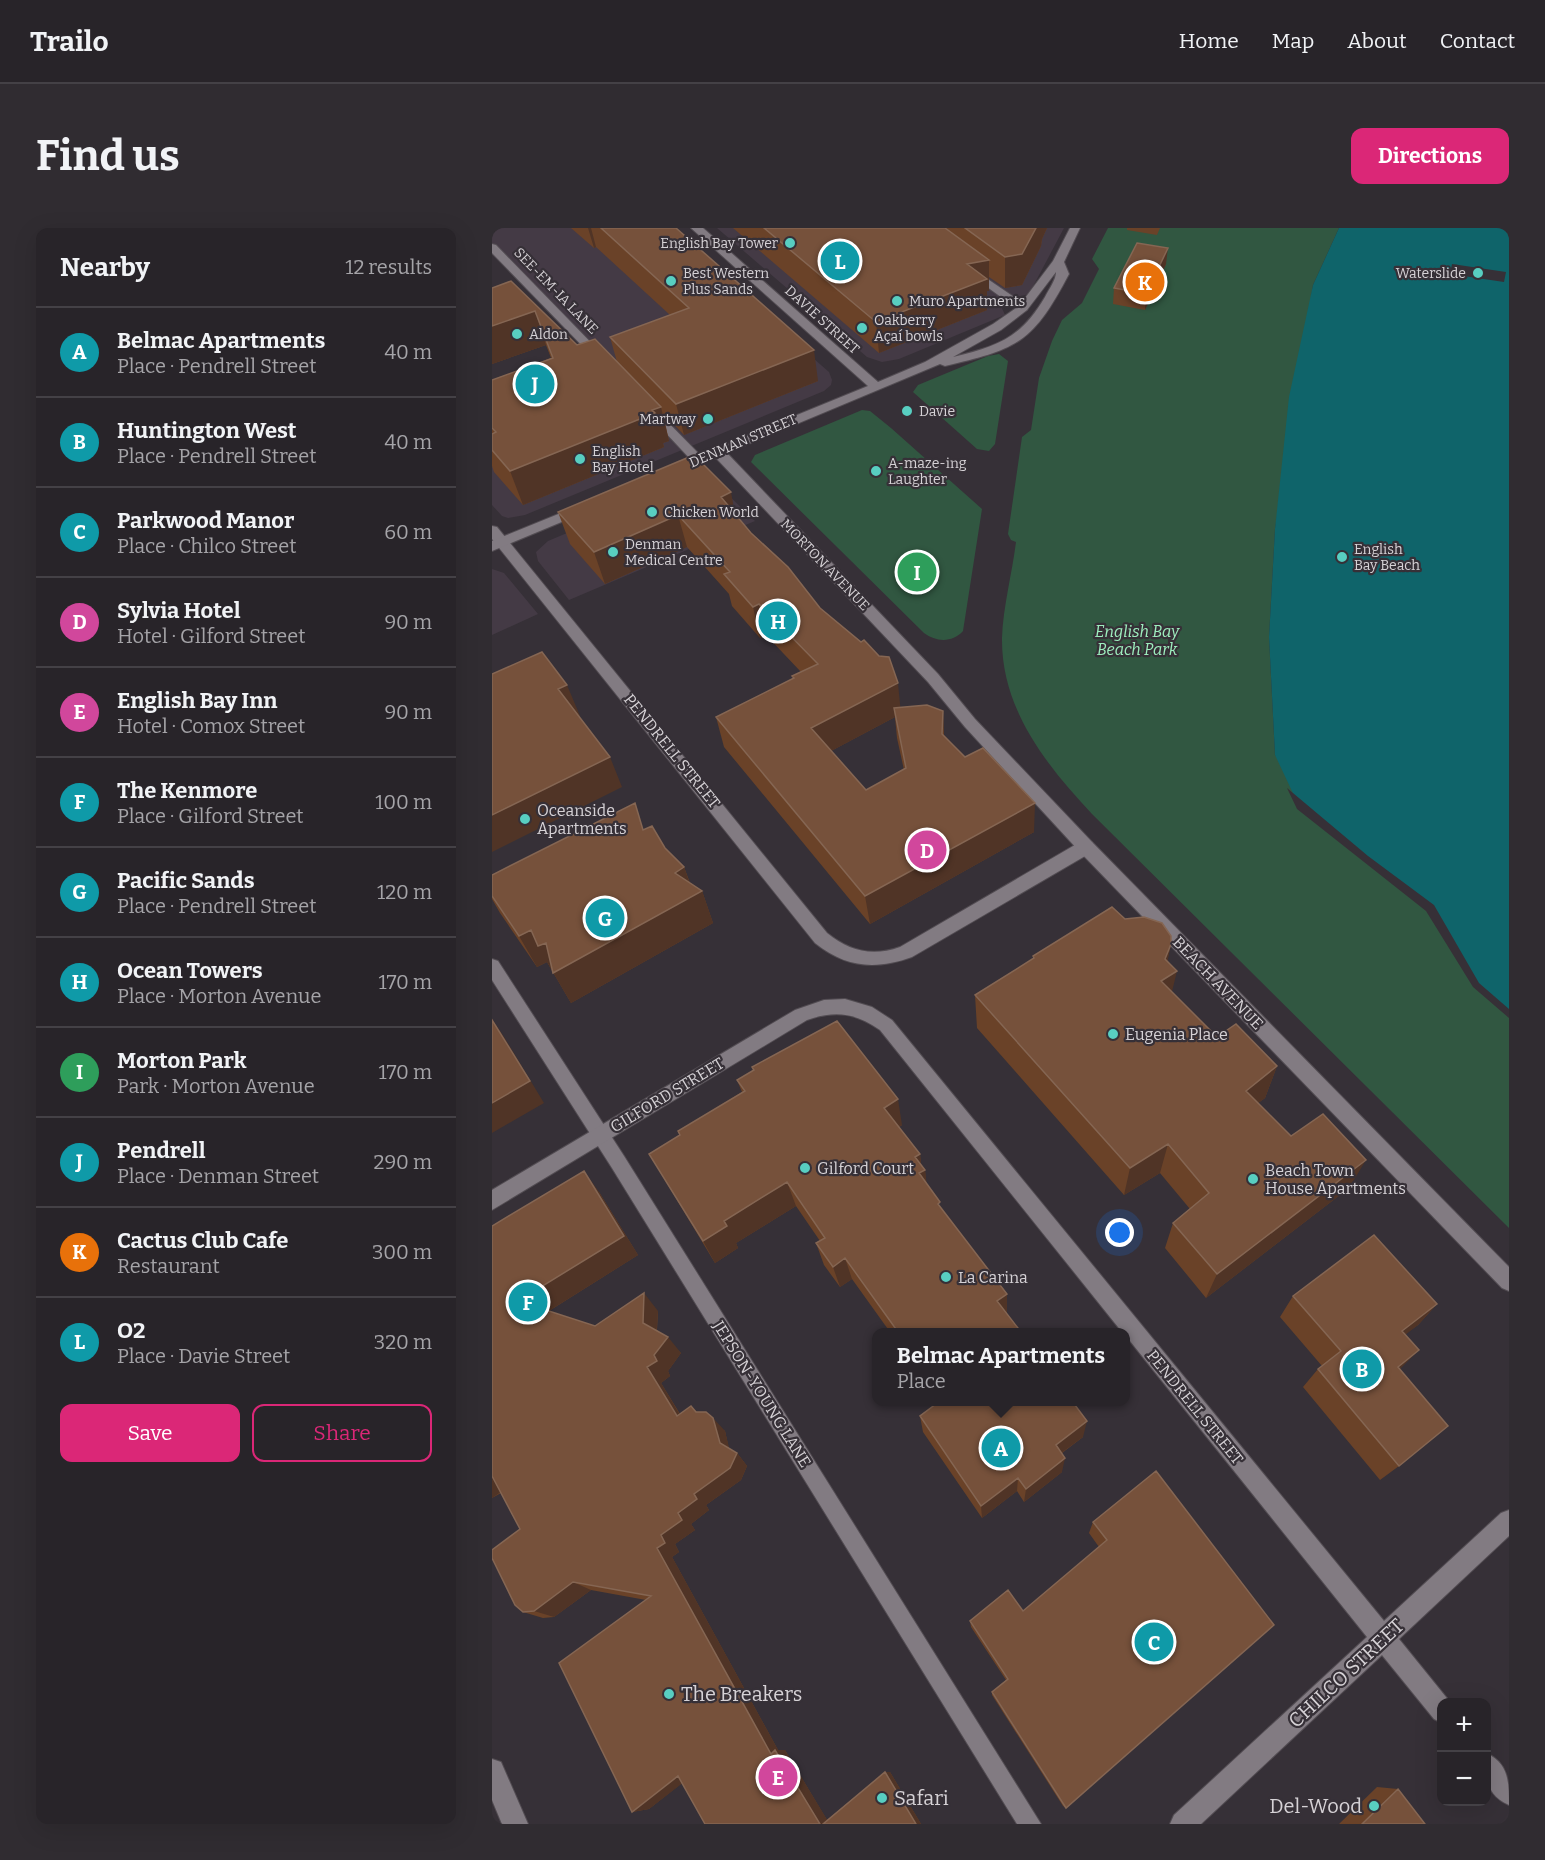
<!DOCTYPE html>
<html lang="en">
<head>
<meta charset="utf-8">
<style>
	body { margin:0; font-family:Bitter,serif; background:#302c31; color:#f1f3f6 }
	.controls { position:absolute; right:18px; bottom:18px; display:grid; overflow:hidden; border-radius:12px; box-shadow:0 6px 24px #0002 }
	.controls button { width:54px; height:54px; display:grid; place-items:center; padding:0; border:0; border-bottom:2px solid #444146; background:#282429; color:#f1f3f6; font:30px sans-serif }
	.you { position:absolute; left:628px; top:1005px; width:21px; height:21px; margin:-15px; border:4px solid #fff; border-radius:50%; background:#1a73e8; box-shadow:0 0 0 9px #1a73e833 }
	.badge { display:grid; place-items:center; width:39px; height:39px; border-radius:50%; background:#db2777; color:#fff; font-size:20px; font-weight:700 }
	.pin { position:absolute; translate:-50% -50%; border:3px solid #fff; box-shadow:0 2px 6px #0006 }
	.popup { position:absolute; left:380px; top:1100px; width:258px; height:78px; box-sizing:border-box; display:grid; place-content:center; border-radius:12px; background:#282429; filter:drop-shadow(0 2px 4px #0005); font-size:20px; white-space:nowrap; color:#a5a4a8 }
	.popup b { font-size:22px; color:#f1f3f6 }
	.popup::after { content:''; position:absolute; left:50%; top:100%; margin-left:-12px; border:12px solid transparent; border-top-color:#282429 }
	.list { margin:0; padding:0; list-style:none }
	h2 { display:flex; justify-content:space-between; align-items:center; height:78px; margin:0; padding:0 24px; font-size:26px }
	h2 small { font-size:20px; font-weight:400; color:#a5a4a8 }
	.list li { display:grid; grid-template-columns:39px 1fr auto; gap:18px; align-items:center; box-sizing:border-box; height:90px; padding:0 24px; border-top:2px solid #444146 }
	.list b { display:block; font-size:22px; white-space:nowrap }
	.list p { margin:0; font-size:20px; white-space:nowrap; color:#a5a4a8 }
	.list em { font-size:20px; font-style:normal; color:#a5a4a8 }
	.actions { display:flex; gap:12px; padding:18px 24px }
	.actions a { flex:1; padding:14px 0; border:2px solid #db2777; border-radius:12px; text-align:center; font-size:21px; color:#db2777 }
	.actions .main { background:#db2777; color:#fff }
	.map { position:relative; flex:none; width:1017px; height:1596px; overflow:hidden; border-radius:12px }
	header { display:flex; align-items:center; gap:36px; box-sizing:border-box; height:84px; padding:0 30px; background:#282429; border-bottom:2px solid #444146 }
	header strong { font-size:28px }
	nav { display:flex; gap:33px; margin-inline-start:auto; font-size:21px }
	.intro { display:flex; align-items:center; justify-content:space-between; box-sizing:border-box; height:144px; padding:0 36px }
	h1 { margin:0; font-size:42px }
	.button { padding:15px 27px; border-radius:12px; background:#db2777; color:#fff; font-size:21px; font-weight:700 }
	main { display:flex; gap:36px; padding:0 36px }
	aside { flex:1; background:#282429; border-radius:12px; box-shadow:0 6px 24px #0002 }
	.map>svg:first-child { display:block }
	.built { fill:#443a45 }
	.green { fill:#315741 }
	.water { fill:#0f646a }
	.pier { fill:#363037 }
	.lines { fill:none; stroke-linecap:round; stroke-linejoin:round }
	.lane-casing { stroke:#524c52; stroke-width:2 }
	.street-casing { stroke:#524c52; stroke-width:2 }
	.secondary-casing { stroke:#524c52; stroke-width:2 }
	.lane { fill:#827b82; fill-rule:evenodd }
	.street { fill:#827b82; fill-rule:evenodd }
	.secondary { fill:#827b82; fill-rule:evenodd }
	.wall { fill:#6a4228; fill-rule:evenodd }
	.shaded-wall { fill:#503426 }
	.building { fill:#76513b; stroke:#856653; stroke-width:1.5 }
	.poi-dot { fill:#58cec1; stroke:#363037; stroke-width:2 }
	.labels { text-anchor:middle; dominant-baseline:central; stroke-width:4.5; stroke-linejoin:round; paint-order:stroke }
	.far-poi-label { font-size:14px; fill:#d6d2d6; stroke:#363037; text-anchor:start }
	.far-street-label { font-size:14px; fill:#d6d2d6; stroke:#363037 }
	.park-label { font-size:16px; font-style:italic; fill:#9deebe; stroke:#363037 }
	.street-label { font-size:16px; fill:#d6d2d6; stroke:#363037 }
	.poi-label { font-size:16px; fill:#d6d2d6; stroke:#363037; text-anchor:start }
	.near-street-label { font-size:20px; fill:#d6d2d6; stroke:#363037 }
	.near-poi-label { font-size:20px; fill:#d6d2d6; stroke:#363037; text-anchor:start }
</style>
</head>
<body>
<header>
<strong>Trailo</strong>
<nav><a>Home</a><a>Map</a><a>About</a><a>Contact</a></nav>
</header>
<div class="intro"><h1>Find us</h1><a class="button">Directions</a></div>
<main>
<aside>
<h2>Nearby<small>12 results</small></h2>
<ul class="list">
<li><span class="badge" style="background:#0f9aa8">A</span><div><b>Belmac Apartments</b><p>Place · Pendrell Street</p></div><em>40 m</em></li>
<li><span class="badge" style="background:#0f9aa8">B</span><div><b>Huntington West</b><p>Place · Pendrell Street</p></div><em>40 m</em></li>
<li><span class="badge" style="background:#0f9aa8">C</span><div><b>Parkwood Manor</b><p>Place · Chilco Street</p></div><em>60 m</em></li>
<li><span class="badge" style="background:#d1479c">D</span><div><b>Sylvia Hotel</b><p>Hotel · Gilford Street</p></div><em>90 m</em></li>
<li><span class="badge" style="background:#d1479c">E</span><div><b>English Bay Inn</b><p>Hotel · Comox Street</p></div><em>90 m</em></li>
<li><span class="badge" style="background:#0f9aa8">F</span><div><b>The Kenmore</b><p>Place · Gilford Street</p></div><em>100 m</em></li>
<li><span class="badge" style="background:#0f9aa8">G</span><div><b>Pacific Sands</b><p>Place · Pendrell Street</p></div><em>120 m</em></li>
<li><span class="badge" style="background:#0f9aa8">H</span><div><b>Ocean Towers</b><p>Place · Morton Avenue</p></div><em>170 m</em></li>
<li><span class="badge" style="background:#2e9e5b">I</span><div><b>Morton Park</b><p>Park · Morton Avenue</p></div><em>170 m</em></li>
<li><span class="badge" style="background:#0f9aa8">J</span><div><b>Pendrell</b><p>Place · Denman Street</p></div><em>290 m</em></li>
<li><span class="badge" style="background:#e8710a">K</span><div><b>Cactus Club Cafe</b><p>Restaurant</p></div><em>300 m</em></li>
<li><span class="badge" style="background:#0f9aa8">L</span><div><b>O2</b><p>Place · Davie Street</p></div><em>320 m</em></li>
</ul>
<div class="actions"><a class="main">Save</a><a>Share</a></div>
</aside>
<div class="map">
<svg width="1017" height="1596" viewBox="0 0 1017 1596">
	<rect width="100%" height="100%" fill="#363037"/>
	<path class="built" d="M0,0H172L337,144L340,152L339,157L332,163L33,287L16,290L10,288L0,277V238L153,178L0,19Z
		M225,0H572L537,66L517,71L509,78L513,87L407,131L390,134L375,129Z
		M201,252L223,254L263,293L77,372L46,333L44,324L56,313Z
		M0,341L12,345L46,386L0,407Z"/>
	<path class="green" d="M616,0H847L821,57L783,301L777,409L783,527L937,681L1017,787V1000L600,586C555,538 509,481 510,410C511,379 520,346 524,314L519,312L516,306L530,209L539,202L547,150L560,113L570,92L590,75L607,41L600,31Z
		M507,126L516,133L503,216L497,223L485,221L421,164L426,157L496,128Z
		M370,182L378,183L399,200L490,281L471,403C460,415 444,414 432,405L259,234L263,227Z"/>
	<path class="water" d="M847,0H1017V787L984,757L937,681L807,578L783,527L777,409L783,301L797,169L821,57Z"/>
	<path class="pier" d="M960,36L1014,44L1012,54L958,46Z
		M795,560L876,628L942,677L987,755L1017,781V790L981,759L934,683L805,581Z"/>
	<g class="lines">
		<defs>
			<path id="lane" d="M0,16L4,17L112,128V132H104L0,25Z
				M481,41L535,78V82H527L477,46V42Z
				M159,180L163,181L210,229V235H202L155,185V181Z
				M0,731L6,733L132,928L549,1596H525L120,940L0,752Z"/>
			<path id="street" d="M0,298L5,299L335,705C357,723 380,729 408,719L588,614L594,613L600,614L602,619L600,624L420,729C384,742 354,740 323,715L0,311Z
				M353,771L380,779L400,792L892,1393L1009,1285L1017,1282V1308L907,1411L958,1474H950V1495L942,1491L890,1427L709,1596H678L682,1587L875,1409L634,1108V1104H630L388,802C364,785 343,782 315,792L0,982V962L303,782L332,772Z
				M994,1525C1017,1535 1017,1555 1017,1577C993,1567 994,1548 994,1525Z
				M0,1531L9,1534L36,1596H10L0,1572Z"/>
			<path id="secondary" d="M199,0H211L386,154L433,134L501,96L527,78L561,33L578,0H588L572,34L577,46C541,114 527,121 453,138L448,136L235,225L446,446L483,491L600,614L1017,1039V1063L1010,1060L588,624L473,499L436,454L224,230L190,244H180L178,241L180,238L376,158ZM564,44C564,52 557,61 553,69C529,110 506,118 461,129L509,102L535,82Z
				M91,276L98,280L96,283L0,323V313Z"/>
		</defs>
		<use href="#lane" class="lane-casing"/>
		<use href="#street" class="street-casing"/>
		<use href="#secondary" class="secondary-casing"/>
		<use href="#lane" class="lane"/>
		<use href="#street" class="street"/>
		<use href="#secondary" class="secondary"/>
	</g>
	<path class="wall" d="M79,0H184L326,153L192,207L171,185L177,213L171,215L172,219L31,277L2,244L0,238V152L59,130L54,117L0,136V60L85,117L125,134L118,109L178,87L104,19L102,20Z
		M241,0H555L550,11L549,18L530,57L513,60L497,49V63H495V82L387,125Z
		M635,0H668L665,7L635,2Z
		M674,36L653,82L621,76L622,60Z
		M66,284L243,286L259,305L328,380L408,479L451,483L452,507L542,604L378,696L232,519L224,489L301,451L300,448L309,444L274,407L268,410L240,378L237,366L195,319L113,356L78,316ZM403,489L405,510L412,542L374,562L339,523Z
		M153,602L192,639L198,655L210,663L221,695L79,775L55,734L45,739L8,685L0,671V668Z
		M633,691L679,716L675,733L680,764L725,809L785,838L773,870L766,875L799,908L857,960L714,1070L673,1020L681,995L698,981L668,945L632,967L485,800L483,767L541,731V728Z
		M260,839L410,897L407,899L428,926L429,937L433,942L434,956L515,1086L529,1104H398L360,1051L348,1059L332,1037L324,1015L328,1013L304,978L244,1015L246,1020L223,1035L157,926L188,908L186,903L250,864L245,852L261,843Z
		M107,964L146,1027L57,1083L103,1098L166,1083L165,1102L189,1125L176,1143L178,1148L169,1155L188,1186L199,1178L205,1184L233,1203L237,1221L245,1225L255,1238L249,1252L214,1277L217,1282L199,1296L203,1302L183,1316L187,1324L180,1329L286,1522H293L335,1592L393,1544H398L429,1596H213L190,1555L157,1581L140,1584L154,1372L99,1362L62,1389L51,1390L31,1384L28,1301L9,1265L0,1270V998Z
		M801,1068L945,1076L926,1097L913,1106L908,1140L907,1238L888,1252L811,1159L826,1141L830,1138L788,1089Z
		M446,1173H580L591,1209L570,1225V1244L532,1274L525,1263L490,1290L431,1204L428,1188L447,1174Z
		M664,1243L574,1580L571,1578L500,1467V1464L514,1452L479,1399L478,1393L531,1383L607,1319L597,1305L601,1294Z
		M885,1559L906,1561L933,1596H847Z"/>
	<path class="shaded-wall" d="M96,0H99L104,19L102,20Z
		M544,0H555L550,11L549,18L530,57L513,60V29Z
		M676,20L674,36L653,82L654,66Z
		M497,32V63H495V82L387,125L384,94L475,36Z
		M43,83L54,117L0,136V98Z
		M322,122L326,153L192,207L184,176Z
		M169,179L177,213L171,215L172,219L31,277L18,243Z
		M239,264L245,297L229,269Z
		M186,287L195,319L113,356L102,324Z
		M267,376L274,407L268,410L261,379Z
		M406,455L409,486L402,480L403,489L324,531L319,500Z
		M75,457L88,488L79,492L66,461Z
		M118,529L130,559L0,624V587Z
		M543,575L542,604L378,696L373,668Z
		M192,639L202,667L210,663L221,695L79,775L55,734L45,739L27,708L39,702L183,645Z
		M679,716L672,751L685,743L677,776L662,787L673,731Z
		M0,791L12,809L52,875L0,905Z
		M785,838L773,870L743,893L754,863Z
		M406,871L410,897L396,905L392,880Z
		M676,916L668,945L632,967L638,940Z
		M428,926L430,943L433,942L436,966L430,969L423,929Z
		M874,932L857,960L714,1070L725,1046Z
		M92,943L107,964L146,1027L44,1091L26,1073Z
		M295,954L304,978L244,1015L246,1020L223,1035L211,1013L232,993Z
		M353,1030L360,1051L348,1059L341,1039Z
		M152,1065L166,1083L164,1111L151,1095Z
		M515,1066V1086L505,1073Z
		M945,1076L926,1097L892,1123L910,1103Z
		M176,1109L189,1125L176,1143L178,1148L169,1155L197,1202L185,1188L155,1139L162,1127Z
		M927,1122L908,1141L906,1139Z
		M221,1190L233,1203L239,1228L228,1215Z
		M595,1193L591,1209L561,1231L564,1217Z
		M245,1225L255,1238L249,1252L214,1277L217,1282L199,1296L203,1302L183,1316L187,1324L180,1329L286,1522H293L337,1595L334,1596H328L279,1526L165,1320L169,1307L202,1266Z
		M573,1230L570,1244L532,1274L534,1261Z
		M0,1247L19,1257L0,1270Z
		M526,1250L525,1263L490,1290L489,1278Z
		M81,1354L99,1362L62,1389L42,1383Z
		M393,1544H398L429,1596H424Z
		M201,1547L157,1581L140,1584L186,1548Z"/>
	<path class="building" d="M109,0H184L322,122L184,176L118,109L197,80Z
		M272,0H453L497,32L475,36L495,51L384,94Z
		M473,0H544L530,26L513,29Z
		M645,15L676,20L654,66L622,60Z
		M19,53L85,117L103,111L169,179L160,182L163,185L18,243L0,222V206L4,204L0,200V152L61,130L43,83L0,98V60Z
		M202,227L239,264L229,269L259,305L296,339L328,380L369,414L372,412L387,428L397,429L406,455L319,500L374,562L414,540L402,480L435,477L451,483L450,506L473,529L491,520L543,575L373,668L224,489L302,450L300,448L326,436L267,376L261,379L232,346L238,344L186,287L102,324L66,284Z
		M50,424L75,457L66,461L118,529L0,587V446Z
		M143,575L151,602L160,598L173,620L192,639L183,645L210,663L61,745L54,715L46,718L39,702L27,708L0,668V647Z
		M620,679L633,691L652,689L670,695L679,708V716L673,731L685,743L669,753L725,809L744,796L785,838L754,863L799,908L831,886L874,932L725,1046L681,995L717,965L676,916L638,940L483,767L542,730L541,728Z
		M0,792L38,853L0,875Z
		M345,793L406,871L392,880L428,926L423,929L433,942L427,945L448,974L446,976L515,1066L505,1073L529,1104H406L353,1030L341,1039L324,1015L333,1010L295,954L232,993L235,998L211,1013L157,926L188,907L186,903L253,863L245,852L262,842L260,839Z
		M92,943L132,1008L26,1073L103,1098L152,1065L151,1095L176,1109L162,1127L165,1133L155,1139L185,1188L199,1178L204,1184H214L221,1190L228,1215L245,1225L238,1240L202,1266L205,1271L186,1285L190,1292L169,1307L173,1315L165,1320L279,1526L283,1522L328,1596H213L186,1548L140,1584L67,1435L159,1368L81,1354L42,1383L31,1384L23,1377L0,1330V1322L28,1301L0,1248V998Z
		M882,1007L945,1076L910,1103L927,1122L906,1139L956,1198L907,1238L826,1141L849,1123L801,1068Z
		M448,1173H580L595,1193L564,1217L573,1230L534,1261L526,1250L489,1278L428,1188Z
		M664,1243L782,1397L574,1580L500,1464L516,1451L478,1393L516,1362L531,1383L615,1312L601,1294Z
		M393,1544L424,1596H331Z
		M906,1561L933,1596H870Z"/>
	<g class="poi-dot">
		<circle cx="298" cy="15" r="6"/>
		<circle cx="986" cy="45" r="6"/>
		<circle cx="179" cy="53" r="6"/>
		<circle cx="405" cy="73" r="6"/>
		<circle cx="370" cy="100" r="6"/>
		<circle cx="25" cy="106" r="6"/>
		<circle cx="415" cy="183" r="6"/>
		<circle cx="216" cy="191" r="6"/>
		<circle cx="88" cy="231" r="6"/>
		<circle cx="384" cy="243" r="6"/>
		<circle cx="160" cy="284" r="6"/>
		<circle cx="121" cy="324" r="6"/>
		<circle cx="850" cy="329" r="6"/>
		<circle cx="33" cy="591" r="6"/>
		<circle cx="621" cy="806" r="6"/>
		<circle cx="313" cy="940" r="6"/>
		<circle cx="761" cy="951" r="6"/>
		<circle cx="454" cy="1049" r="6"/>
		<circle cx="177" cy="1466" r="6"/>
		<circle cx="390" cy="1570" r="6"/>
		<circle cx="882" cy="1578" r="6"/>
	</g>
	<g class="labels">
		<g class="far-poi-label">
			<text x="286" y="15" text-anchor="end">English Bay Tower</text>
			<text x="191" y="45">Best Western<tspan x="191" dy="16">Plus Sands</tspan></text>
			<text x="974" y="45" text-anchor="end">Waterslide</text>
			<text x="417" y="73">Muro Apartments</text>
			<text x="382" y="92">Oakberry<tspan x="382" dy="16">Açaí bowls</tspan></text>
			<text x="37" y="106">Aldon</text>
			<text x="427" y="183">Davie</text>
			<text x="204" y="191" text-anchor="end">Martway</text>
			<text x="100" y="223">English<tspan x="100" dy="16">Bay Hotel</tspan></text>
			<text x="396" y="235">A-maze-ing<tspan x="396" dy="16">Laughter</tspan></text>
			<text x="172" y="284">Chicken World</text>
			<text x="133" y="316">Denman<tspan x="133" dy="16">Medical Centre</tspan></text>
			<text x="862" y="321">English<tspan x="862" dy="16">Bay Beach</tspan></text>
		</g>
		<g class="far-street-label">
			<text transform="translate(64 63) rotate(46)">SEE-EM-IA LANE</text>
			<text transform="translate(330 92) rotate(42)">DAVIE STREET</text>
			<text transform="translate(251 213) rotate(-23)">DENMAN STREET</text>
			<text transform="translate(333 337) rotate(46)">MORTON AVENUE</text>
		</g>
		<g class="park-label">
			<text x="645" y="403">English Bay<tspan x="645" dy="18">Beach Park</tspan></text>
		</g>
		<g class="street-label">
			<text transform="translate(180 523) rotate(51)">PENDRELL STREET</text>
			<text transform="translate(726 755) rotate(46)">BEACH AVENUE</text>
			<text transform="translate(175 867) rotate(-31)">GILFORD STREET</text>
			<text transform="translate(270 1166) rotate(58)">JEPSON-YOUNG LANE</text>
			<text transform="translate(703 1179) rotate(51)">PENDRELL STREET</text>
		</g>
		<g class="poi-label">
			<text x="45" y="582">Oceanside<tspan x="45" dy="18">Apartments</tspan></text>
			<text x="633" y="806">Eugenia Place</text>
			<text x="325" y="940">Gilford Court</text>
			<text x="773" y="942">Beach Town<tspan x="773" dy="18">House Apartments</tspan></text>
			<text x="466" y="1049">La Carina</text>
		</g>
		<g class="near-street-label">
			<text transform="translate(854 1445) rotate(-43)">CHILCO STREET</text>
		</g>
		<g class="near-poi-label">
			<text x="189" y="1466">The Breakers</text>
			<text x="402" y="1570">Safari</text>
			<text x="870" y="1578" text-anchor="end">Del-Wood</text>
		</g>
	</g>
</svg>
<div class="controls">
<button>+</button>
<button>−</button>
</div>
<div class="you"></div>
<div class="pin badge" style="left:509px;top:1220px;background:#0f9aa8">A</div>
<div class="popup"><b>Belmac Apartments</b>Place</div>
<div class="pin badge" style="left:870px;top:1141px;background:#0f9aa8">B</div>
<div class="pin badge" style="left:662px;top:1414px;background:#0f9aa8">C</div>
<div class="pin badge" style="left:435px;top:622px;background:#d1479c">D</div>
<div class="pin badge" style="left:286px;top:1549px;background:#d1479c">E</div>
<div class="pin badge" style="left:36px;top:1074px;background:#0f9aa8">F</div>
<div class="pin badge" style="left:113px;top:690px;background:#0f9aa8">G</div>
<div class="pin badge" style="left:286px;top:393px;background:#0f9aa8">H</div>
<div class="pin badge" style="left:425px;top:344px;background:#2e9e5b">I</div>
<div class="pin badge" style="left:43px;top:156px;background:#0f9aa8">J</div>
<div class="pin badge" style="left:653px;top:54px;background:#e8710a">K</div>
<div class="pin badge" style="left:348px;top:33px;background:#0f9aa8">L</div>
</div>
</main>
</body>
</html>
